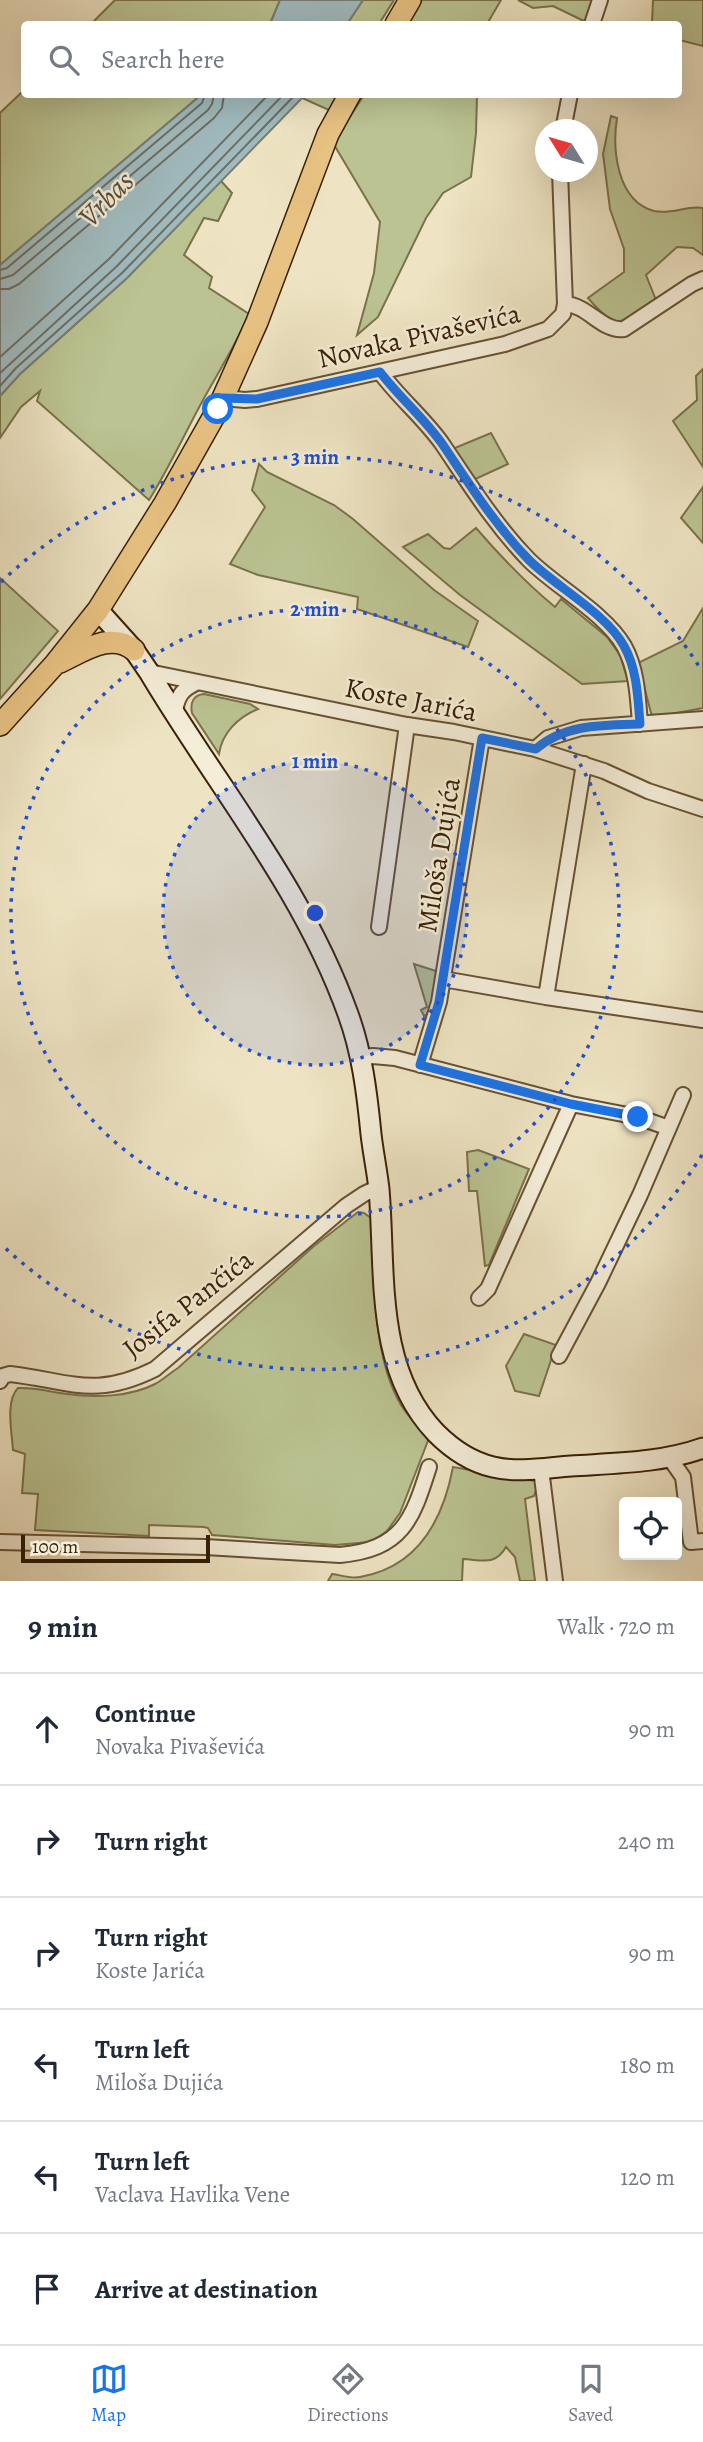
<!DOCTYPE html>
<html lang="en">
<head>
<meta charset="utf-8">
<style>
	body { margin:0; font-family:Alegreya,serif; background:#f6f6f7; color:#1f2937 }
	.controls { position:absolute; right:21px; bottom:21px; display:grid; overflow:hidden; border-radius:7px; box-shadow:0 7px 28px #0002 }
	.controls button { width:63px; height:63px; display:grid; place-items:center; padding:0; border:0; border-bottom:2px solid #e0e1e3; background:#fff; color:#1f2937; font:35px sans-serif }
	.compass { position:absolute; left:535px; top:119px; width:63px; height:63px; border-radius:50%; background:#fff; box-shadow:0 7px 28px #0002; rotate:307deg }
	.scale { position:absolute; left:21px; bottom:18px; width:189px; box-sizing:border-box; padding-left:7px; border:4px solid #3a2004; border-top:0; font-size:19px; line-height:24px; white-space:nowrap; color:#3a2004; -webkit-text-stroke:5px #f4edd8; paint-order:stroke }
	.stop { position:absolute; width:21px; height:21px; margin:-16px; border:5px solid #1a73e8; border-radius:50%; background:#fff }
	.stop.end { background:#1a73e8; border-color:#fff; box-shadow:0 2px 7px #0008 }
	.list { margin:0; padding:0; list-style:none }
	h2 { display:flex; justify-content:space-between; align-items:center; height:91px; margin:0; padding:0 28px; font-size:30px }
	h2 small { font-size:23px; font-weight:400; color:#747a83 }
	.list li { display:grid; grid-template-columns:46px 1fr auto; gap:21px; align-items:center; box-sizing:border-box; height:112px; padding:0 28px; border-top:2px solid #e0e1e3 }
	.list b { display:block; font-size:26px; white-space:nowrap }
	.list p { margin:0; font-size:23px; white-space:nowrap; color:#747a83 }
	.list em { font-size:23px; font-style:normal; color:#747a83 }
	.icon { flex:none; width:38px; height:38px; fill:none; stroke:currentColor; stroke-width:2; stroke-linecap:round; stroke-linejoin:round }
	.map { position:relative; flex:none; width:703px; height:1581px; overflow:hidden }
	.search { position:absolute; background:#fff; box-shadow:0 7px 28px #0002; left:21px; right:21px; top:21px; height:77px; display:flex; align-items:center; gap:18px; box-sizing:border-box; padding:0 24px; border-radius:7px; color:#747a83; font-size:26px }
	.sheet { height:763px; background:#fff }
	nav { display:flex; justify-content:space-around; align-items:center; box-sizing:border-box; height:98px; border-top:2px solid #e0e1e3; background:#fff; font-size:19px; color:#747a83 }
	nav a { display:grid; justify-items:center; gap:4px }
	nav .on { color:#1a73e8 }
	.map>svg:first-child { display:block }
	.green { fill:#bbc392; stroke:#7a724b; stroke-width:2 }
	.water { fill:#a0bbbf; stroke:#777d74; stroke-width:2 }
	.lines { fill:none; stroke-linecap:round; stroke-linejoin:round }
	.shore { stroke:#6d6e62; stroke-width:2 }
	.street-casing { stroke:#675134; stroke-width:18 }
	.secondary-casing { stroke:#3a2004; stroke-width:23 }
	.primary-casing { stroke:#3a2004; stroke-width:24 }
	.street { stroke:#f4edd8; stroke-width:14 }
	.secondary { stroke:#f4edd8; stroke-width:19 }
	.primary { stroke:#e7c282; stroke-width:21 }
	.route { stroke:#1a73e8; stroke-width:9 }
	.ring { fill:none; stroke:#1d4ed8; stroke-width:3.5; stroke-dasharray:3.5 7 }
	.labels { text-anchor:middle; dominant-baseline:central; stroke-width:5; stroke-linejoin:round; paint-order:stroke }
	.street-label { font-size:28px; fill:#3a2004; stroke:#f4edd8 }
	.water-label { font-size:30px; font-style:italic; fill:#594e3c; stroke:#f4edd8 }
	.centre { fill:#1d4ed8; stroke:#f4edd8; stroke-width:3.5 }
	.ring-label { font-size:21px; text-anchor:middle; font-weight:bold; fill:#1d4ed8; stroke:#f4edd8; stroke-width:5; stroke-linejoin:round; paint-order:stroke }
</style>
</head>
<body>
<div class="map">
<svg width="703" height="1581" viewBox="0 0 703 1581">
	<rect width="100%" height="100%" fill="#eee4c3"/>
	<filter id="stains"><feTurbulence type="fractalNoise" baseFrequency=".00286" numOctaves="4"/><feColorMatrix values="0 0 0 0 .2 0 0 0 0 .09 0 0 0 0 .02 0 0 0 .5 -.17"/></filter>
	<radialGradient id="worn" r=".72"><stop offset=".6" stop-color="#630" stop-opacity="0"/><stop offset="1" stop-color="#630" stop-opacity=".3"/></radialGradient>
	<path class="green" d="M115,0H280L270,24H91Z
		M363,0H394L379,24H347Z
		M422,0H501L487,24H407Z
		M518,0H593L586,22L553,6L533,8Z
		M653,0H703V46L679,40L678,24H652Z
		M24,90V94L201,95L0,265V113Z
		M305,95H340L331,111L302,98Z
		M364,95H477L476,133L471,177L443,193L426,218L378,317L357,335L374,273L380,222L333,143Z
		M611,116L617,118C612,150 617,201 654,211C671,215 687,205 703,208V255L693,248L677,247L646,275L656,300C622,323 619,334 588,298L624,272V249L610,209L603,154Z
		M221,181L232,193L218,221L204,218L184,255L212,277L209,288L249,314C237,343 219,371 203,400C185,433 169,468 149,500L37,401L40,391L21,407L0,438V396L20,374L127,278Z
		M703,369V467L673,421L697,400L696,376Z
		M491,433L508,464L469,482L450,450Z
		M259,464L267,472L334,505L353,519L434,590L478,621L468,647L357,609L358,597L258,575L230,564L265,507L252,490Z
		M703,487V543L681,518Z
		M476,528C501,557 526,583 555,607L561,599L607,637L620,655L628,681L582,684L460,595L403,547L428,534L444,548L450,549Z
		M0,578L58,631L0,699Z
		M703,608V708L655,717L651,713L638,663L683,641Z
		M204,694L250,704L258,709C238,717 222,733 219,754L192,713C190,703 193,695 204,694Z
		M414,964L439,972L431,1012L424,1016L421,1010L427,1007Z
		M478,1150L529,1169L489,1265L485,1266L477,1191H469L467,1152Z
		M358,1212L364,1213L371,1218C374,1273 372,1357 401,1405C408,1417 420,1428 429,1438L400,1513L387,1531L371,1542L335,1545L212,1535L208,1528L204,1527L149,1525V1536L35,1530L38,1494L22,1493L25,1454L13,1450C12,1433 5,1401 18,1388C35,1387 50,1392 67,1394C94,1398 130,1397 155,1384C163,1380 170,1373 178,1368L314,1246Z
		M524,1334L556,1345L539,1396L515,1391L506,1366Z
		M453,1467L535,1481L537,1487L534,1496L525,1499L535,1581H520L515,1557L506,1547C495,1566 483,1560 463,1559L462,1581H328L332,1574C341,1575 351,1579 360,1577C418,1567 443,1520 453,1467Z"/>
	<path class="water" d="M280,0H363L347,24H270Z
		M201,95H305L127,278L20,374L0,396V265Z"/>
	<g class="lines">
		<path class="shore" d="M0,270L7,268L202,103L205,94
			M0,279L13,275L208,110L212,104L214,94
			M0,289H9L19,284L214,118L222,108L224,94
			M0,357L109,259L269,94
			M0,373L116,267L284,94
			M0,386L16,368L122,273L296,94"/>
		<defs>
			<path id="street" d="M592,24L600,0
				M563,130L570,94
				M565,304C588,305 602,332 624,329L692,284L703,279
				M380,372C399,398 425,419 443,445C470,485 495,525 529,560C555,586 606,614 624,646C637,669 638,698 640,724
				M223,398L245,400L257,399L505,344L548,329L563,314L565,304L560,172
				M149,672L407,725L454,732L535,749L548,738L581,728L703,719
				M175,711C178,694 183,689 198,682
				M535,749L604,771L648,791L703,809
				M379,927L407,725
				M443,979L546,997L703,1020
				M546,997L584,764
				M360,1057L373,1056L395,1058L571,1104L638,1117L669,1128
				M420,1065L439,1002L482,738
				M479,1298L488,1289L571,1104
				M559,1356L598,1283L640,1195L683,1095
				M0,1381L3,1376L10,1374C70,1381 95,1399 155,1369L346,1206L364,1194L379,1187
				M669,1457L683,1477L691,1542L703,1541
				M541,1469L555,1581
				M0,1542L205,1547L340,1555C402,1549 412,1521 429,1467"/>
			<path id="secondary" d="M98,610L134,650L149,672C216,785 303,888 348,1014C362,1052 367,1093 371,1134C373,1152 377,1171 379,1189C386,1272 374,1368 436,1433C452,1449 471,1462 493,1467C518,1473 545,1468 571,1466C615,1463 661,1463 703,1448"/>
			<path id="primary" d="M396,24L410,0
				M60,662C83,651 111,631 134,650
				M0,725L55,664L98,610L165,503L218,409L257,322L328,134L350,94"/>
		</defs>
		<use href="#street" class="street-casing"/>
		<use href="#secondary" class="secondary-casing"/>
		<use href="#primary" class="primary-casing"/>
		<use href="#street" class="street"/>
		<use href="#secondary" class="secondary"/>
		<use href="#primary" class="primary"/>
	</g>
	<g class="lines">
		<path class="route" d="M218,409L223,398L257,399L380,372C399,397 425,419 443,445C470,485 495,525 529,560C555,586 607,614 624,646C637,669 638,698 640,724C604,725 564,724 536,749L482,738L439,1002L420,1065L571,1104L638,1117"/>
	</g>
	<circle cx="315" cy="913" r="152" fill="#1d4ed8" fill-opacity=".12"/>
	<g class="ring">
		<circle cx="315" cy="913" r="152"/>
		<circle cx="315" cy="913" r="304"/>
		<path d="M702 1155A456 456 0 0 1 1 1244M1 582A456 456 0 0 1 702 671"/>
	</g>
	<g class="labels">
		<g class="street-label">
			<text transform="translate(419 336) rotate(-13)">Novaka Pivaševića</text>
			<text transform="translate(411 700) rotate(11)">Koste Jarića</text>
			<text transform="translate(439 855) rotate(-81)">Miloša Dujića</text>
			<text transform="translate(188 1304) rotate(-38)">Josifa Pančića</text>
		</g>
		<g class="water-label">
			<text transform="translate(106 199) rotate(-46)">Vrbas</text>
		</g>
	</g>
	<circle cx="315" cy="913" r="10" class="centre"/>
	<g class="ring-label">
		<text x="315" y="464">3 min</text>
		<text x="315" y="616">2 min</text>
		<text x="315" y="768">1 min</text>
	</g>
	<rect width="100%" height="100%" filter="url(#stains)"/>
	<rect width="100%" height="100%" fill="url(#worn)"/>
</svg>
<div class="controls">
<button><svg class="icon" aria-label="locate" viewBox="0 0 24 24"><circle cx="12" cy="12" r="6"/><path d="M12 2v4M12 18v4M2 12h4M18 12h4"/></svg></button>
</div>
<svg class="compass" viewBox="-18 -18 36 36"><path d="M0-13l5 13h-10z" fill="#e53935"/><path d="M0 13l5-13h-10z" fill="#747a83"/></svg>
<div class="scale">100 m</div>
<div class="stop" style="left:218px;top:409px"></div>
<div class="stop end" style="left:638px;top:1117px"></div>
<div class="search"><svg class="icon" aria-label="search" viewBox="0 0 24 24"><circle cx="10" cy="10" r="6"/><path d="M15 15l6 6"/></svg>Search here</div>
</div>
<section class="sheet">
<h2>9 min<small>Walk · 720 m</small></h2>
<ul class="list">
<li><svg class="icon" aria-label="ahead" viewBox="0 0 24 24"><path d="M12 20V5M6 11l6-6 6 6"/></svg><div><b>Continue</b><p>Novaka Pivaševića</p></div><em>90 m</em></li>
<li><svg class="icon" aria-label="right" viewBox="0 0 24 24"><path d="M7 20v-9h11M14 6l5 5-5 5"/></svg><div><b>Turn right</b></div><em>240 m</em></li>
<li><svg class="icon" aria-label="right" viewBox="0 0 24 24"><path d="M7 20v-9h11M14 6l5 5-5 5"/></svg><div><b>Turn right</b><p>Koste Jarića</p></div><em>90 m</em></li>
<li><svg class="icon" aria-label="left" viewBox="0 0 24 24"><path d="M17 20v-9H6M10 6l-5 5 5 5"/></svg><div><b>Turn left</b><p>Miloša Dujića</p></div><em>180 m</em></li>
<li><svg class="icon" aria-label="left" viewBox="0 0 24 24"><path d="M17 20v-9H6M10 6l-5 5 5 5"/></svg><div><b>Turn left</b><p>Vaclava Havlika Vene</p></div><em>120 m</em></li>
<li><svg class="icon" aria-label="arrive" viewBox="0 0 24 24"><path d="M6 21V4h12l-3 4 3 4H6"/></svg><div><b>Arrive at destination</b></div></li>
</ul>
</section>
<nav>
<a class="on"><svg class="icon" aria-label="map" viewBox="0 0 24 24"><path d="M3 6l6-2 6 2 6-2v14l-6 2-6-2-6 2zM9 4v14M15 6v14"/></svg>Map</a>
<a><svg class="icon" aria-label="directions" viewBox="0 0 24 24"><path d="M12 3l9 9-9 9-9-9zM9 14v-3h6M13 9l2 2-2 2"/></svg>Directions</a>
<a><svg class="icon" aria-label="saved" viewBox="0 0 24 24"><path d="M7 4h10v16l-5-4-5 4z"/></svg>Saved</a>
</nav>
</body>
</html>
